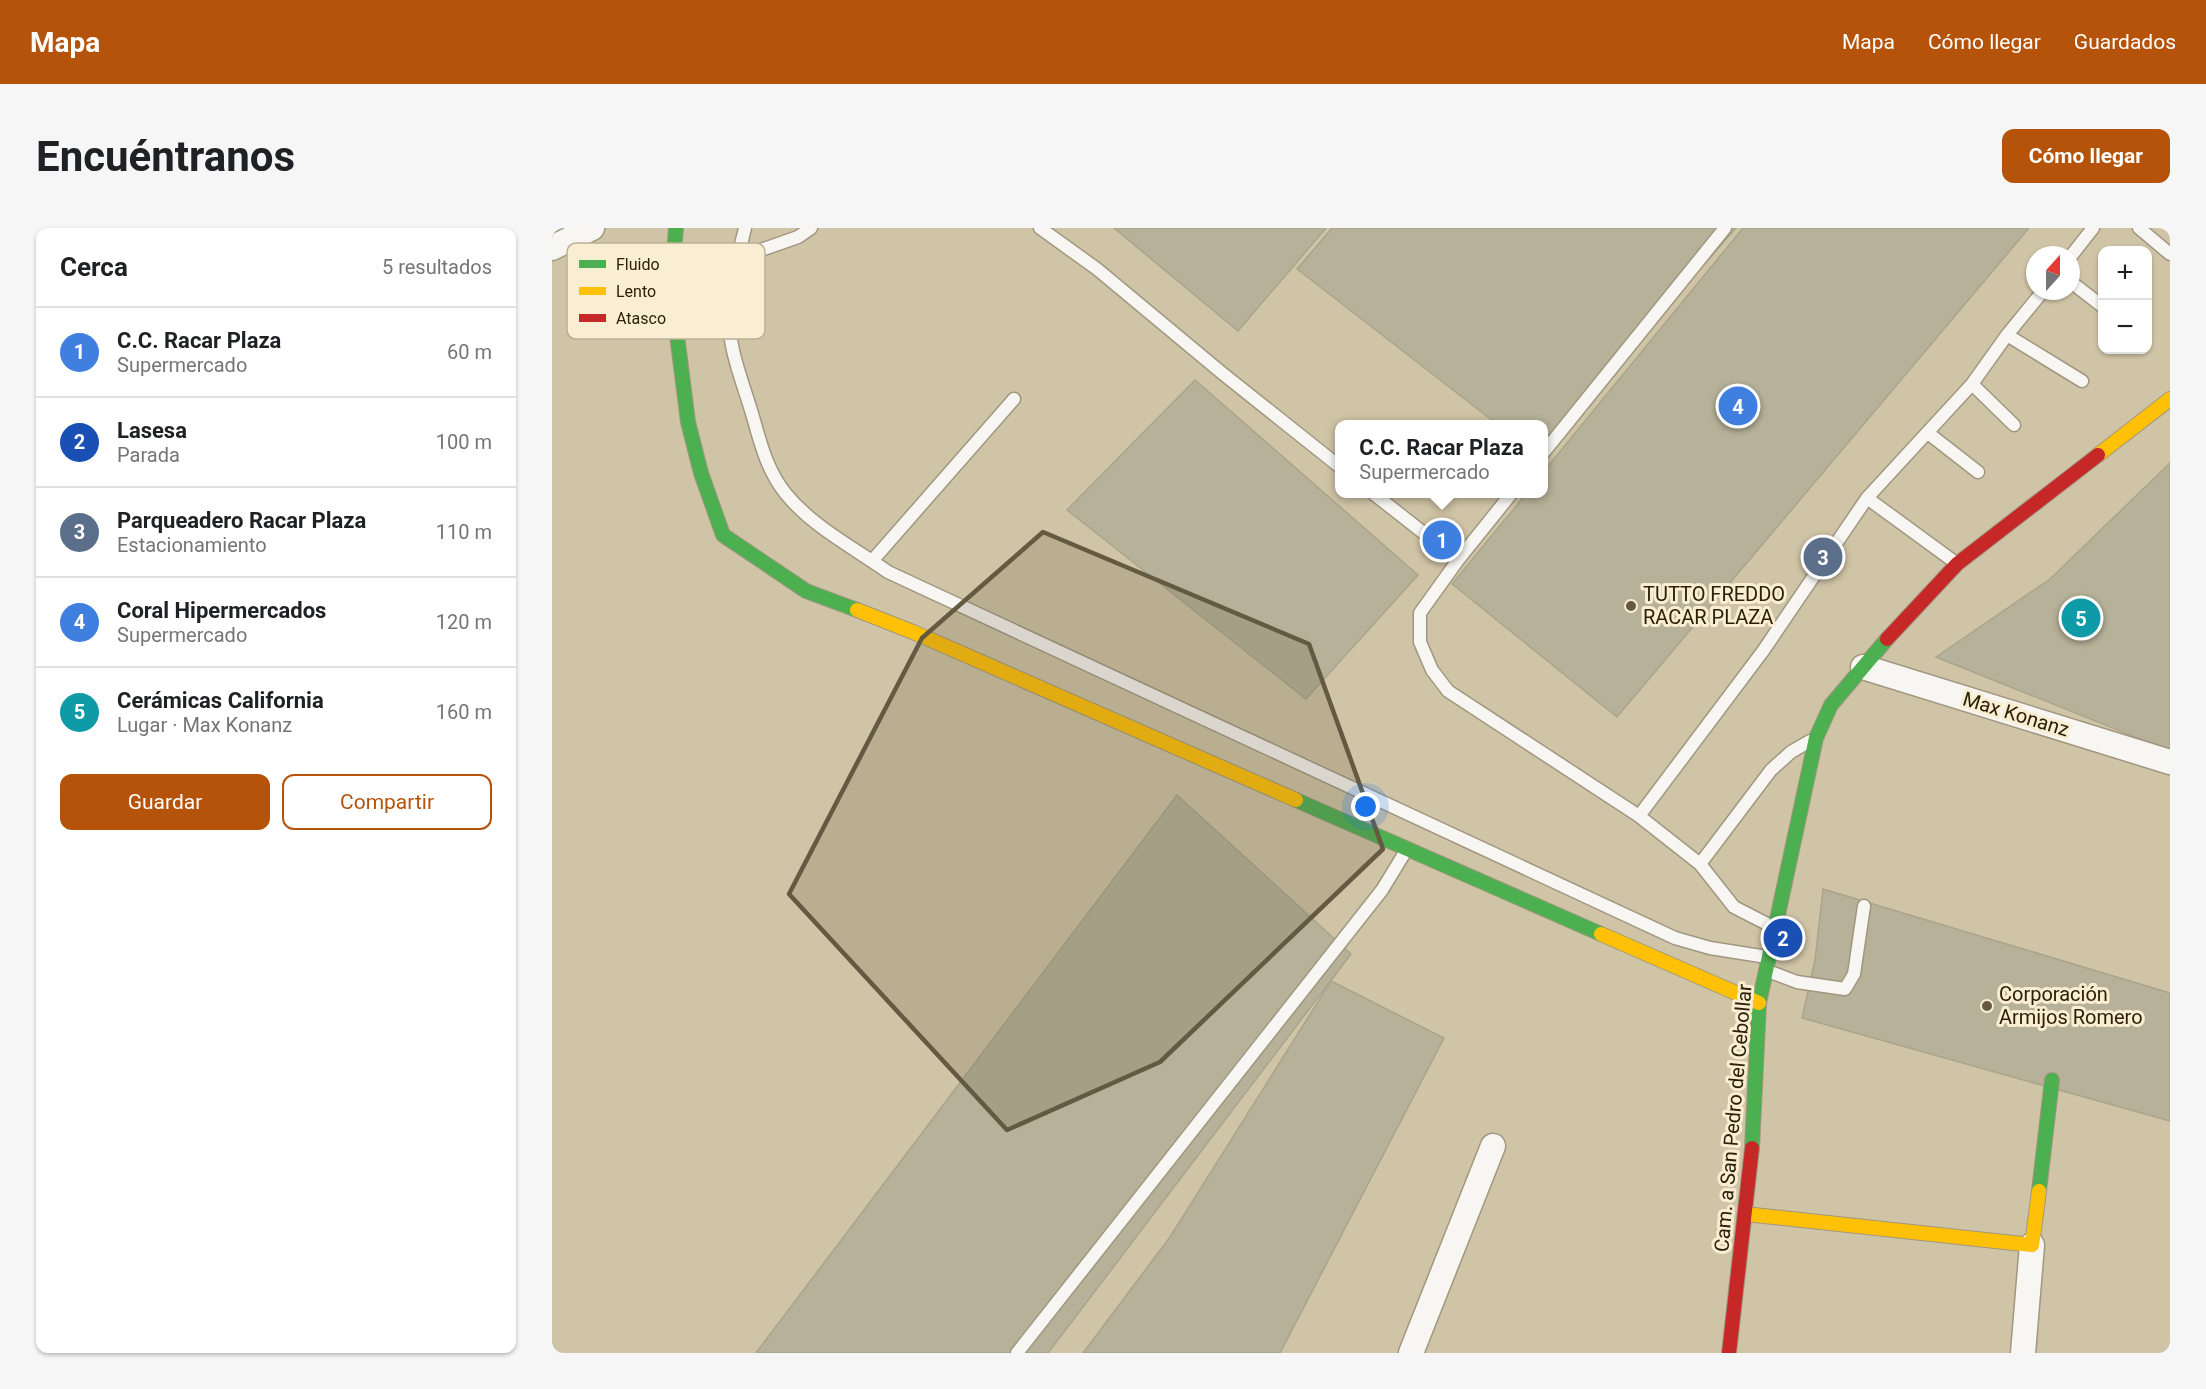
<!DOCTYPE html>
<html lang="es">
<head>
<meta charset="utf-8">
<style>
	body { margin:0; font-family:Roboto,sans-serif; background:#f6f6f6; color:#202124 }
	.controls { position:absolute; right:18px; top:18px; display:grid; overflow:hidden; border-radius:12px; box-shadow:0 2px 4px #0004 }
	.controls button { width:54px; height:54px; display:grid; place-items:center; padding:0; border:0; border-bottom:2px solid #e0e0e0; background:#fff; color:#202124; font:30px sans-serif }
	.compass { position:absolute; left:1474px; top:18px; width:54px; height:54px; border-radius:50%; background:#fff; box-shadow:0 2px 4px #0004; rotate:21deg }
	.you { position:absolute; left:814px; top:579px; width:21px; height:21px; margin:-15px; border:4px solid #fff; border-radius:50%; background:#1a73e8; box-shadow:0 0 0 9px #1a73e833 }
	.badge { display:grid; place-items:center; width:39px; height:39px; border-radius:50%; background:#b45309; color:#fff; font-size:20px; font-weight:700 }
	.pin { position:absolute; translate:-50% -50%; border:3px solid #fff; box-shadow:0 2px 6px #0006 }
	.popup { position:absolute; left:783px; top:192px; width:213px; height:78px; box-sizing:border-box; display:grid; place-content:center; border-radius:12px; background:#fff; filter:drop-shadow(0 2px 4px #0005); font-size:20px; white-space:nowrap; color:#757577 }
	.popup b { font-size:22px; color:#202124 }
	.popup::after { content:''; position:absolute; left:50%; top:100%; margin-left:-12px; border:12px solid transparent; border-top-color:#fff }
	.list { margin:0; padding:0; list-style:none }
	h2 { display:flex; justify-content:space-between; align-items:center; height:78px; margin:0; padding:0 24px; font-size:26px }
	h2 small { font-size:20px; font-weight:400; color:#757577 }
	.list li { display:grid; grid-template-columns:39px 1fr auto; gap:18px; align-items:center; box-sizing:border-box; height:90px; padding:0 24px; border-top:2px solid #e0e0e0 }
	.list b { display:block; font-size:22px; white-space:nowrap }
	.list p { margin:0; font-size:20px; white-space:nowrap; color:#757577 }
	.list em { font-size:20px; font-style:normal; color:#757577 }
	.actions { display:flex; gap:12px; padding:18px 24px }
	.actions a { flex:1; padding:14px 0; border:2px solid #b45309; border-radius:12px; text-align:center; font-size:21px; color:#b45309 }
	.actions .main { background:#b45309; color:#fff }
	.map { position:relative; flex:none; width:1618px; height:1125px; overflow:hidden; border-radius:12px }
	header { display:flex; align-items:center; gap:36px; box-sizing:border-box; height:84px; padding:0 30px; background:#b45309; color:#fff }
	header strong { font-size:28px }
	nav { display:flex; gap:33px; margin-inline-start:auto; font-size:21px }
	.intro { display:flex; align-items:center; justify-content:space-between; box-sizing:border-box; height:144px; padding:0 36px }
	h1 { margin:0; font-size:42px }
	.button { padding:15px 27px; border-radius:12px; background:#b45309; color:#fff; font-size:21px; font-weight:700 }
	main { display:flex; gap:36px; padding:0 36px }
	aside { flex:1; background:#fff; border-radius:12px; box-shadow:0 2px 4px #0004 }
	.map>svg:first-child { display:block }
	.building { fill:#b6b198; stroke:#aaa48c; stroke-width:1.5 }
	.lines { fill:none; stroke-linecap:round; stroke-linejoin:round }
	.lane-casing { stroke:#a19780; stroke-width:15 }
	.street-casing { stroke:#a19780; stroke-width:27 }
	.fast-casing { stroke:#a19780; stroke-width:16 }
	.slow-casing { stroke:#a19780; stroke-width:16 }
	.jam-casing { stroke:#a19780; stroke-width:16 }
	.lane { stroke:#f8f6f2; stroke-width:12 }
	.street { stroke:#f8f6f2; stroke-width:24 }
	.fast { stroke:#4caf50; stroke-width:14 }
	.slow { stroke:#ffc107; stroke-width:14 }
	.jam { stroke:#c62828; stroke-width:14 }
	.marked { fill:#645a41; fill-opacity:0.2; stroke:#645a41; stroke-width:4.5; stroke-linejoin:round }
	.poi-dot { fill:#645a41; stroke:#f9edd2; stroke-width:2 }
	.labels { text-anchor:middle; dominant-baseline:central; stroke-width:6; stroke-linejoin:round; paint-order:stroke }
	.poi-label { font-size:20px; fill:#2a210a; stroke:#f9edd2; text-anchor:start }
	.street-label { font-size:20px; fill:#2a210a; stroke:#f9edd2 }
	.key { fill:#f9edd2; stroke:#bbb096; stroke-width:1.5 }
	.key-label { font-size:16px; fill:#2a210a }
</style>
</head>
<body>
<header>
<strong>Mapa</strong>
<nav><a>Mapa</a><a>Cómo llegar</a><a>Guardados</a></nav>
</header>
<div class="intro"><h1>Encuéntranos</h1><a class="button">Cómo llegar</a></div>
<main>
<aside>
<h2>Cerca<small>5 resultados</small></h2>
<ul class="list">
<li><span class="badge" style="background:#3f7fe0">1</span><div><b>C.C. Racar Plaza</b><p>Supermercado</p></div><em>60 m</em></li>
<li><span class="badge" style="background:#1a4fb4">2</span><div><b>Lasesa</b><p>Parada</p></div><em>100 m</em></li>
<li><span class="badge" style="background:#5c6f8a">3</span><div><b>Parqueadero Racar Plaza</b><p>Estacionamiento</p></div><em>110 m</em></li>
<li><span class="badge" style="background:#3f7fe0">4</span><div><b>Coral Hipermercados</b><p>Supermercado</p></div><em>120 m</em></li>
<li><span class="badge" style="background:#0f9aa8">5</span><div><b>Cerámicas California</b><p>Lugar · Max Konanz</p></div><em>160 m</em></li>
</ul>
<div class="actions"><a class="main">Guardar</a><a>Compartir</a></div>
</aside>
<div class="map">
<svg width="1618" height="1125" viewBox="0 0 1618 1125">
	<rect width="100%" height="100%" fill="#d0c4a6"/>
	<path class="building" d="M562,0H774L686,103Z
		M780,0H1184L992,219V196H945L745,41Z
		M1191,0H1477L1065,489L900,356L974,266H992V243Z
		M643,152L866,347L754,471L515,282Z
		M1618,235V523L1384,429L1498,351Z
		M625,567L799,726L496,1125H204Z
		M1271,661L1618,765V893L1250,790L1263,732Z
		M779,753L892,810L728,1125H531L618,1009Z"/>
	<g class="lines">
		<defs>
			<path id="lane" d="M193,0C187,26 178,54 177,81C175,122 193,158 203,196C210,221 217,245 234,266C261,299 302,320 336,344L1123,710L1158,720L1215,729
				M488,0L545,41L670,145L788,239
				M1587,0L1618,26
				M1519,28L1541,0
				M186,30L246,9L259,0
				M1519,54L1550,78
				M1455,107L1530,153
				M1420,156L1462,197
				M1376,205L1426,244
				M992,224L1173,0
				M822,266L906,332
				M959,266L906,332L868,385V414L880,442L896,463L1087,588L1148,636L1182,679L1221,699
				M1315,270L1404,335
				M320,333L462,171
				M1087,588L1211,423L1315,270L1420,156L1455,107L1491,63
				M1148,636L1219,542L1239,524L1258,513
				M1216,743L1245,754L1293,761L1302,746L1312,678
				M465,1125L830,662L855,621"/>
			<path id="street" d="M0,20L40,0
				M1311,439L1618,534
				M859,1125L941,918
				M1471,1125L1480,1017"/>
			<path id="fast" d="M124,0L119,60L136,194L149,245L171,307L254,363L305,382
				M744,572L1049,706
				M1200,920L1207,775L1264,510L1279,477L1335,411
				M1487,963L1500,852"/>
			<path id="slow" d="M1546,227L1618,171
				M305,382L361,404L744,572
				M1049,706L1207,775
				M1193,986L1480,1017L1487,963"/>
			<path id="jam" d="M1335,411L1405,336L1546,227
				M1177,1125L1200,920"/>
		</defs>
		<use href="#lane" class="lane-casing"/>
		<use href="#street" class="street-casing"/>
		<use href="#fast" class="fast-casing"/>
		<use href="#slow" class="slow-casing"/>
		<use href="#jam" class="jam-casing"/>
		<use href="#lane" class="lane"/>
		<use href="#street" class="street"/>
		<use href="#fast" class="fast"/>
		<use href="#slow" class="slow"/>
		<use href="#jam" class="jam"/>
	</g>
	<path class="marked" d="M491,304L757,416L831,621L608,834L455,902L237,666L370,410Z"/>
	<g class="poi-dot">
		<circle cx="1079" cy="378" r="6"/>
		<circle cx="1435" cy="778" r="6"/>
	</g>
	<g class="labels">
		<g class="poi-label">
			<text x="1091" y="366">TUTTO FREDDO<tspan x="1091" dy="23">RACAR PLAZA</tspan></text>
			<text x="1447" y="766">Corporación<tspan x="1447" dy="23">Armijos Romero</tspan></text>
		</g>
		<g class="street-label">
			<text transform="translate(1464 486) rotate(17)">Max Konanz</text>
			<text transform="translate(1181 890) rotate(-85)">Cam. a San Pedro del Cebollar</text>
		</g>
	</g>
	<rect x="15" y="15" width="198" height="96" rx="9" class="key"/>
	<rect x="27" y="32" width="27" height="8" fill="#4caf50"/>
	<rect x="27" y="59" width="27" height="8" fill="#ffc107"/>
	<rect x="27" y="86" width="27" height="8" fill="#c62828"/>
	<g class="key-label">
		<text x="64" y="42">Fluido</text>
		<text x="64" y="69">Lento</text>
		<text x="64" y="96">Atasco</text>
	</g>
</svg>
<div class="controls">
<button>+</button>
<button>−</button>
</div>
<svg class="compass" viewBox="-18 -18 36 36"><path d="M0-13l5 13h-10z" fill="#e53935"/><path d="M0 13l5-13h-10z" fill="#757577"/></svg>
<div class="you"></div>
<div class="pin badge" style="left:890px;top:312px;background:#3f7fe0">1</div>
<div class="popup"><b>C.C. Racar Plaza</b>Supermercado</div>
<div class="pin badge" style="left:1231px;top:710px;background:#1a4fb4">2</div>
<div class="pin badge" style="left:1271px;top:329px;background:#5c6f8a">3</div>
<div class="pin badge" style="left:1186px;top:178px;background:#3f7fe0">4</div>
<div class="pin badge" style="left:1529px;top:390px;background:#0f9aa8">5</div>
</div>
</main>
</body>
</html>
